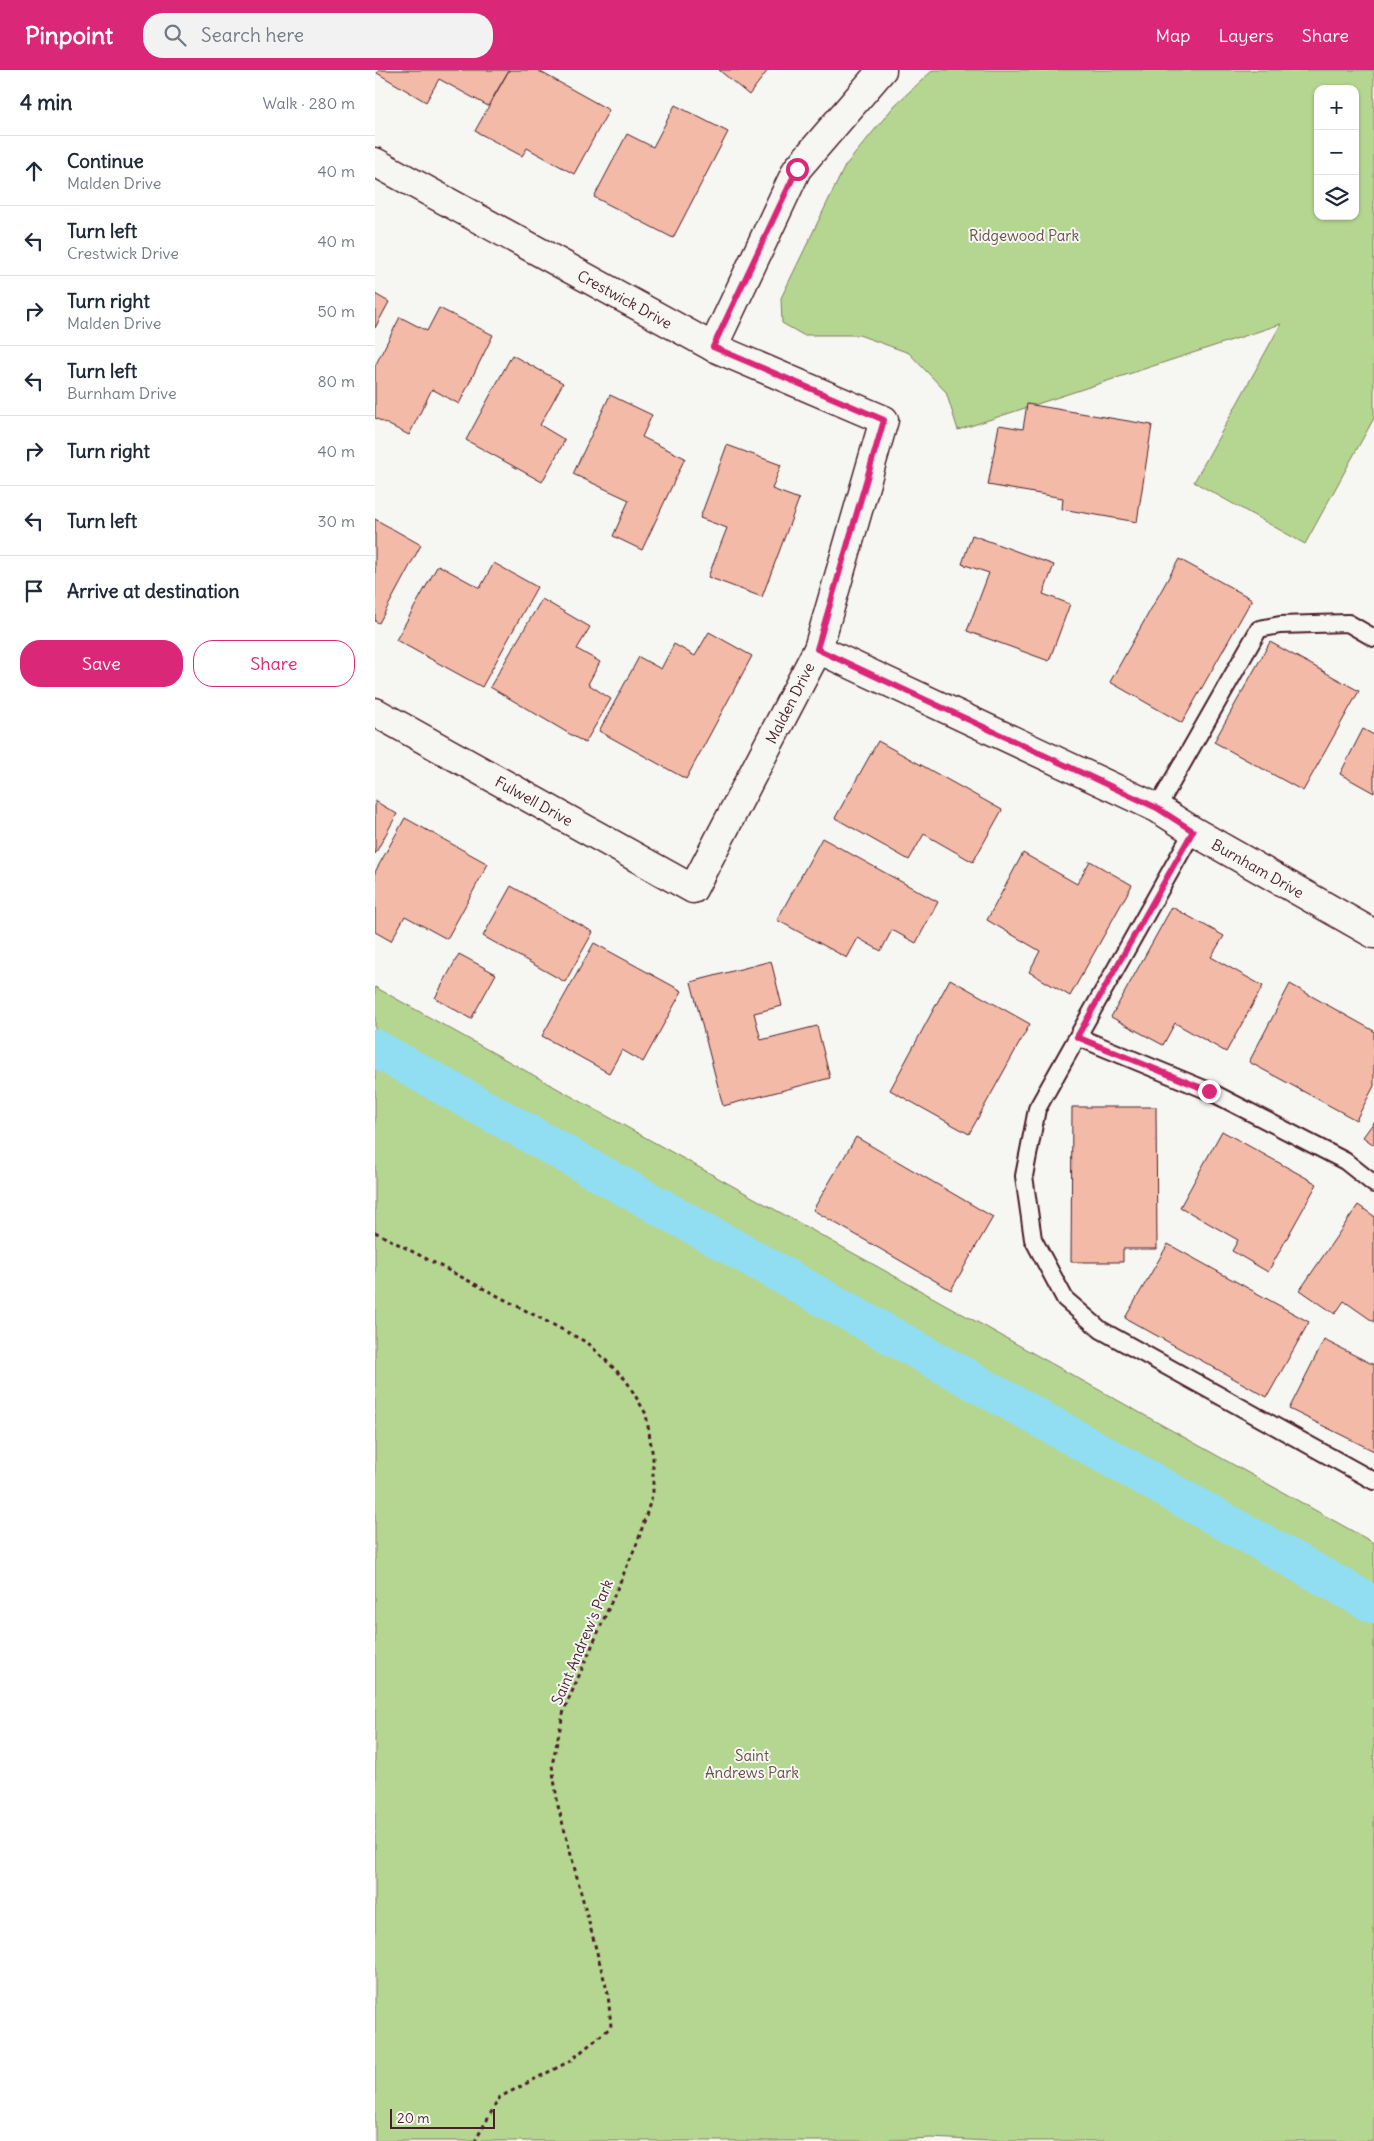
<!DOCTYPE html>
<html lang="en">
<head>
<meta charset="utf-8">
<style>
	body { margin:0; font-family:Delius,sans-serif; background:#f2f2f3; color:#1f2937 }
	.controls { position:absolute; right:15px; top:15px; display:grid; overflow:hidden; border-radius:10px; box-shadow:0 1px 4px #0004 }
	.controls button { width:45px; height:45px; display:grid; place-items:center; padding:0; border:0; border-bottom:1px solid #e0e1e3; background:#fff; color:#1f2937; font:25px sans-serif }
	.scale { position:absolute; left:15px; bottom:12px; width:105px; box-sizing:border-box; padding-left:5px; border:2px solid #4a1f2b; border-top:0; font-size:14px; line-height:18px; white-space:nowrap; color:#4a1f2b; -webkit-text-stroke:4px #f6f6f2; paint-order:stroke }
	.stop { position:absolute; width:15px; height:15px; margin:-11px; border:4px solid #db2777; border-radius:50%; background:#fff }
	.stop.end { background:#db2777; border-color:#fff; box-shadow:0 1px 5px #0008 }
	.list { margin:0; padding:0; list-style:none }
	h2 { display:flex; justify-content:space-between; align-items:center; height:65px; margin:0; padding:0 20px; font-size:21px }
	h2 small { font-size:16px; font-weight:400; color:#747a83 }
	.list li { display:grid; grid-template-columns:32px 1fr auto; gap:15px; align-items:center; box-sizing:border-box; height:70px; padding:0 20px; border-top:1px solid #e0e1e3 }
	.list b { display:block; font-size:19px; white-space:nowrap }
	.list p { margin:0; font-size:16px; white-space:nowrap; color:#747a83 }
	.list em { font-size:16px; font-style:normal; color:#747a83 }
	.actions { display:flex; gap:10px; padding:15px 20px }
	.actions a { flex:1; padding:11px 0; border:1px solid #db2777; border-radius:20px; text-align:center; font-size:18px; color:#db2777 }
	.actions .main { background:#db2777; color:#fff }
	.icon { flex:none; width:28px; height:28px; fill:none; stroke:currentColor; stroke-width:2; stroke-linecap:round; stroke-linejoin:round }
	.map { position:relative; flex:none; width:999px; height:2071px; overflow:hidden }
	header { display:flex; align-items:center; gap:30px; box-sizing:border-box; height:70px; padding:0 25px; background:#db2777; color:#fff }
	header strong { font-size:24px }
	nav { display:flex; gap:28px; margin-inline-start:auto; font-size:18px }
	.search { width:350px; height:45px; background:#f2f2f3; display:flex; align-items:center; gap:12px; box-sizing:border-box; padding:0 18px; border-radius:20px; color:#747a83; font-size:19px }
	main { display:flex }
	aside { flex:1; background:#fff }
	.map>svg:first-child { display:block }
	.green { fill:#b5d690; stroke:#807a5e; fill-rule:evenodd }
	.lines { fill:none; stroke-linecap:round; stroke-linejoin:round }
	.canal { stroke:#91ddf1; stroke-width:38 }
	.building { fill:#f2baa7; stroke:#4a1f2b }
	.lane-casing { stroke:#4a1f2b; stroke-width:20 }
	.street-casing { stroke:#4a1f2b; stroke-width:31 }
	.path { stroke:#4a1f2b; stroke-width:3; stroke-dasharray:4 4; stroke-linecap:butt }
	.lane { stroke:#f6f6f2; stroke-width:16 }
	.street { stroke:#f6f6f2; stroke-width:28 }
	.route { stroke:#db2777; stroke-width:6 }
	.labels { text-anchor:middle; dominant-baseline:central; stroke-width:4; stroke-linejoin:round; paint-order:stroke }
	.park-label { font-size:15px; fill:#654d44; stroke:#f6f6f2 }
	.street-label { font-size:15px; fill:#4a1f2b; stroke:#f6f6f2 }
</style>
</head>
<body>
<header>
<strong>Pinpoint</strong>
<div class="search"><svg class="icon" aria-label="search" viewBox="0 0 24 24"><circle cx="10" cy="10" r="6"/><path d="M15 15l6 6"/></svg>Search here</div>
<nav><a>Map</a><a>Layers</a><a>Share</a></nav>
</header>
<main>
<aside>
<h2>4 min<small>Walk · 280 m</small></h2>
<ul class="list">
<li><svg class="icon" aria-label="ahead" viewBox="0 0 24 24"><path d="M12 20V5M6 11l6-6 6 6"/></svg><div><b>Continue</b><p>Malden Drive</p></div><em>40 m</em></li>
<li><svg class="icon" aria-label="left" viewBox="0 0 24 24"><path d="M17 20v-9H6M10 6l-5 5 5 5"/></svg><div><b>Turn left</b><p>Crestwick Drive</p></div><em>40 m</em></li>
<li><svg class="icon" aria-label="right" viewBox="0 0 24 24"><path d="M7 20v-9h11M14 6l5 5-5 5"/></svg><div><b>Turn right</b><p>Malden Drive</p></div><em>50 m</em></li>
<li><svg class="icon" aria-label="left" viewBox="0 0 24 24"><path d="M17 20v-9H6M10 6l-5 5 5 5"/></svg><div><b>Turn left</b><p>Burnham Drive</p></div><em>80 m</em></li>
<li><svg class="icon" aria-label="right" viewBox="0 0 24 24"><path d="M7 20v-9h11M14 6l5 5-5 5"/></svg><div><b>Turn right</b></div><em>40 m</em></li>
<li><svg class="icon" aria-label="left" viewBox="0 0 24 24"><path d="M17 20v-9H6M10 6l-5 5 5 5"/></svg><div><b>Turn left</b></div><em>30 m</em></li>
<li><svg class="icon" aria-label="arrive" viewBox="0 0 24 24"><path d="M6 21V4h12l-3 4 3 4H6"/></svg><div><b>Arrive at destination</b></div></li>
</ul>
<div class="actions"><a class="main">Save</a><a>Share</a></div>
</aside>
<div class="map">
<svg width="999" height="2071" viewBox="0 0 999 2071">
	<rect width="100%" height="100%" fill="#f6f6f2"/>
	<filter id="ink" filterUnits="userSpaceOnUse"><feTurbulence type="fractalNoise" baseFrequency=".02" numOctaves="2"/><feDisplacementMap in="SourceGraphic" scale="10" xChannelSelector="R" yChannelSelector="G"/><feConvolveMatrix kernelMatrix="1 2 1 2 8 2 1 2 1" color-interpolation-filters="sRGB"/></filter>
	<g filter="url(#ink)">
		<path class="green" d="M558,0H999V348L930,474L819,412L906,254L583,360L571,322L534,283L484,265H428L407,253L406,228L470,96L520,35ZM943,19H980V146H943Z
			M0,917L999,1473V2071H614L556,2068L495,2071H0Z"/>
		<g class="lines">
			<path class="canal" d="M0,978L999,1535"/>
		</g>
		<path class="building" d="M4,0H134L113,36L64,9L51,32L2,3Z
			M134,0H162L234,40L199,104L152,78L147,86L100,61Z
			M344,0H393L374,25Z
			M300,35L353,62L298,168L219,127L252,64L278,77Z
			M0,224L14,232L0,258Z
			M64,238L118,265L84,334L57,319L34,365L0,348V296L25,247L52,261Z
			M137,285L188,313L165,355L190,370L167,412L91,370Z
			M235,325L277,345L267,367L310,388L267,480L238,466L254,430L198,404Z
			M652,334L777,355L762,452L687,439L688,428L613,415L624,355L648,359Z
			M352,375L406,395L397,419L424,429L387,527L333,507L352,458L325,448Z
			M0,449L46,475L4,553L0,551Z
			M597,465L679,495L668,524L695,534L674,591L592,561L614,503L587,494Z
			M804,489L877,529L807,653L735,612Z
			M119,493L162,517L107,617L21,570L63,495L105,518Z
			M167,529L215,557L202,579L225,592L213,614L236,629L210,673L115,617Z
			M334,562L377,586L311,709L224,661L264,587L286,599L299,574L320,586Z
			M895,572L984,621L928,721L839,672Z
			M988,659L999,665V723L965,704Z
			M503,671L627,740L598,792L549,764L534,790L460,748Z
			M0,731L22,744L0,784Z
			M30,748L113,794L72,869L30,846L16,871L0,862V802Z
			M447,768L563,832L541,873L517,860L506,881L483,868L472,888L402,850Z
			M648,783L702,814L715,791L757,815L695,926L654,902L665,881L612,850Z
			M136,816L218,862L190,912L108,866Z
			M797,837L849,866L836,887L888,916L851,982L800,953L788,975L736,947Z
			M219,873L307,921L268,992L247,980L234,1003L167,966Z
			M84,884L121,904L96,949L60,928Z
			M396,891L407,936L379,943L386,970L442,956L455,1008L348,1036L316,912Z
			M575,909L655,954L594,1064L515,1020Z
			M915,914L999,961V1016L981,1050L874,992Z
			M697,1037H781L782,1179H748V1192H696Z
			M999,1052V1075L988,1067Z
			M847,1061L942,1114L893,1202L857,1181L863,1170L805,1137Z
			M481,1067L618,1147L576,1220L438,1140Z
			M983,1135L999,1146V1252L969,1231L960,1244L925,1220Z
			M793,1174L934,1252L892,1327L750,1248Z
			M949,1270L999,1295V1381L914,1339Z"/>
		<g class="lines">
			<defs>
				<path id="lane" d="M782,738L884,559L905,555L973,553L999,568
					M818,761L662,1039L649,1106L658,1169L690,1229L726,1260L999,1411
					M703,967L834,1021L970,1091L999,1114"/>
				<g id="street">
					<path id="s1" d="M0,92L338,277L509,350L443,579L318,819L0,642"/>
					<path d="M338,277L422,99L507,0"/>
					<path id="s2" d="M443,579L782,738L818,761L999,864"/>
				</g>
			</defs>
			<use href="#lane" class="lane-casing"/>
			<use href="#street" class="street-casing"/>
			<path class="path" d="M0,1162L213,1273L251,1310L271,1344L278,1387V1423L263,1471L189,1640L177,1695L183,1736L233,1924L236,1957L195,1991L125,2027L100,2071"/>
			<use href="#lane" class="lane"/>
			<use href="#street" class="street"/>
		</g>
	</g>
	<g class="lines" filter="url(#ink)">
		<path class="route" d="M422,99L338,277L509,350L442,579L782,738L818,761L702,967L834,1021"/>
	</g>
	<g class="labels">
		<g class="park-label">
			<text x="649" y="165">Ridgewood Park</text>
			<text x="377" y="1685">Saint<tspan x="377" dy="17">Andrews Park</tspan></text>
		</g>
		<g class="street-label">
			<text stroke="none"><textPath href="#s1" startOffset="285">Crestwick Drive</textPath></text>
			<text transform="translate(415 633) rotate(-63)">Malden Drive</text>
			<text transform="translate(159 731) rotate(29)">Fulwell Drive</text>
			<text stroke="none"><textPath href="#s2" startOffset="492">Burnham Drive</textPath></text>
			<text transform="translate(207 1572) rotate(-67)">Saint Andrew's Park</text>
		</g>
	</g>
</svg>
<div class="controls">
<button>+</button>
<button>−</button>
<button><svg class="icon" aria-label="layers" viewBox="0 0 24 24"><path d="M12 4l9 5-9 5-9-5zM3 14l9 5 9-5"/></svg></button>
</div>
<div class="scale">20 m</div>
<div class="stop" style="left:422px;top:99px"></div>
<div class="stop end" style="left:834px;top:1021px"></div>
</div>
</main>
</body>
</html>
